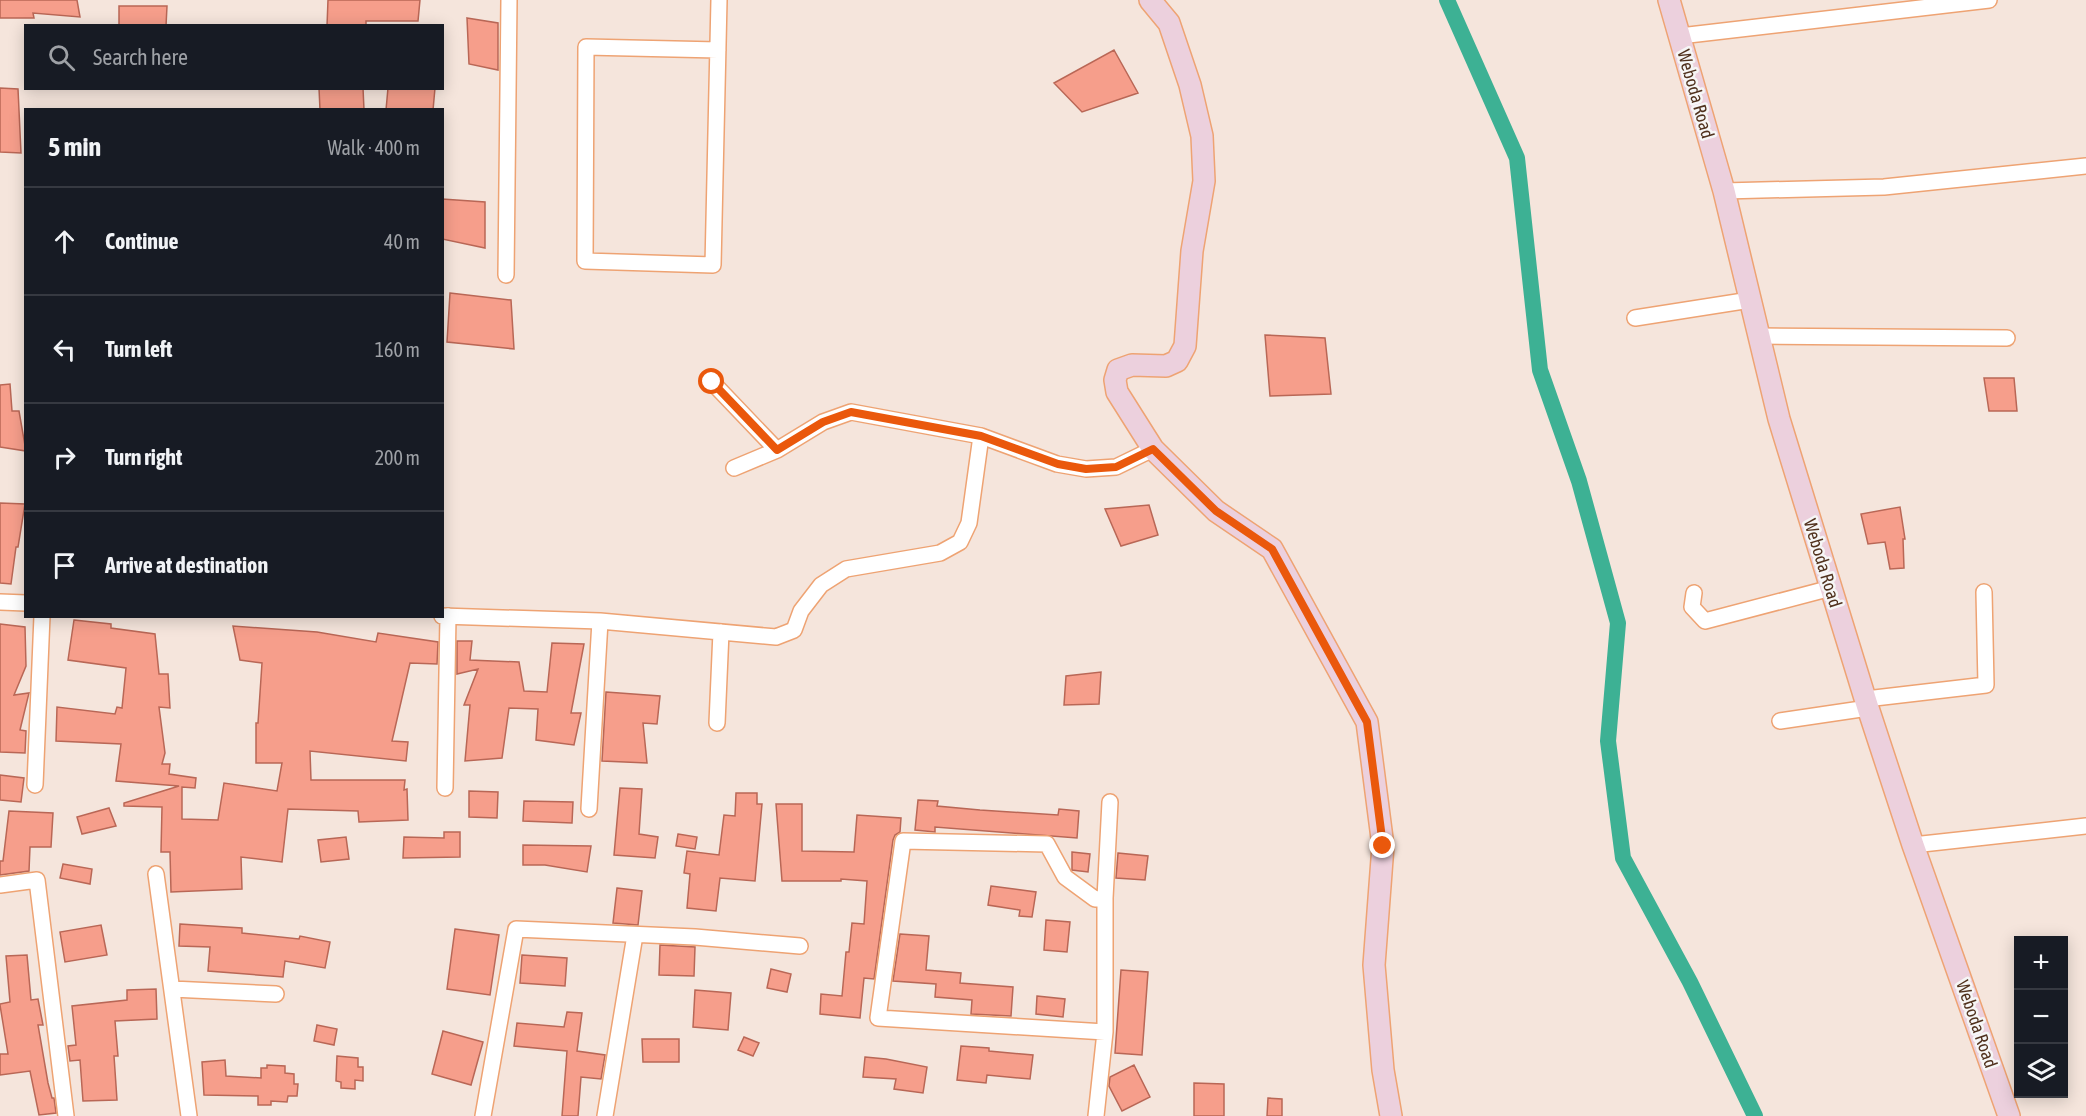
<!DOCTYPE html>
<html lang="en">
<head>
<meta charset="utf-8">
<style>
	body { margin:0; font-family:"Asap Condensed",sans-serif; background:#20242c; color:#f1f3f6 }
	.controls { position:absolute; right:18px; bottom:18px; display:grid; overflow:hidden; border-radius:0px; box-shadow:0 3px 15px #0003 }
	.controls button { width:54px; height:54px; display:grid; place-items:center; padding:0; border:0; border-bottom:2px solid #363941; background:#171b24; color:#f1f3f6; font:30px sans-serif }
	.stop { position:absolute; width:18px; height:18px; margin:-14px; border:4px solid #ea580c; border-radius:50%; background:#fff }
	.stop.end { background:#ea580c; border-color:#fff; box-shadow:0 2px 6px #0008 }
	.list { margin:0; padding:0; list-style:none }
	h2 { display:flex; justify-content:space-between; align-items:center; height:78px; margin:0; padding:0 24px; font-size:26px }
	h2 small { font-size:20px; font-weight:400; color:#9ea1a6 }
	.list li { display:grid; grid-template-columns:39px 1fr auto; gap:18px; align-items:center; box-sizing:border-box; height:108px; padding:0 24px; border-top:2px solid #363941 }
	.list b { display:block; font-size:22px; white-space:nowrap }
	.list em { font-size:20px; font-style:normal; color:#9ea1a6 }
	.icon { flex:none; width:33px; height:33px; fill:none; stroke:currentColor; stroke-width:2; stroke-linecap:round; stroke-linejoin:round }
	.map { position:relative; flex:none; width:2086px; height:1116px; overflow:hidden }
	.search { position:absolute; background:#171b24; box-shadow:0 3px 15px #0003; left:24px; top:24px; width:420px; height:66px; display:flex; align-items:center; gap:15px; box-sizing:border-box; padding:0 21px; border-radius:0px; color:#9ea1a6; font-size:22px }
	.panel { position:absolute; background:#171b24; box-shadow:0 3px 15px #0003; left:24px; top:108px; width:420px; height:510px; border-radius:0px }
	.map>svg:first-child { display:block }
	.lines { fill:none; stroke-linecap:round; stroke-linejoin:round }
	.canal { stroke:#3db194; stroke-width:16 }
	.building { fill:#f69e8b; stroke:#b96756; stroke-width:1.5 }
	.street-casing { stroke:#eea373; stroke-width:18 }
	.secondary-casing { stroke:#eea373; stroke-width:24 }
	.street { stroke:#fff; stroke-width:15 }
	.secondary { stroke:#ecd0dd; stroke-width:21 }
	.route { stroke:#ea580c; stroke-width:8 }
	.labels { text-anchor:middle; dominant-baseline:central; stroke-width:5; stroke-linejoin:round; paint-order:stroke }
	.street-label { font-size:18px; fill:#51321e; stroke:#f6f6f6 }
</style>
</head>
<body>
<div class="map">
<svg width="2086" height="1116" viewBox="0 0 2086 1116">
	<rect width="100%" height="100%" fill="#f5e5dc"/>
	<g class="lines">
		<path class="canal" d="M1447,0L1517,158L1540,370L1579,481L1618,623L1608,741L1623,858L1690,982L1755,1116"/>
	</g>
	<path class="building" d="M0,0H77L80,17L33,13L34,18H0Z
		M328,0H420L418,21H366V26H327Z
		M119,6H167L166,26H119Z
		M467,18L498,23V70L469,64Z
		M1114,50L1138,93L1082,112L1054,83Z
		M0,88L18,89L21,153L0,152Z
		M319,88H363L364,110H320Z
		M388,88H435L433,110H386Z
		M442,199L485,202V248L442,239Z
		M450,293L511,300L514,349L447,342Z
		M1265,335L1325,338L1331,394L1270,396Z
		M1984,378H2014L2017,411H1989Z
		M10,384L12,411H19L26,451L0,447V385Z
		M0,503L25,504L18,547H16L11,584L0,583Z
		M1149,505L1158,535L1121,546L1105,509Z
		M1900,507L1905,539H1903L1904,568L1890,569L1885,542L1868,544L1861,514Z
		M74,620L111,624V628L155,634L159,674H168L170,708L159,707L165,753L162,764H170L169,774L196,778L195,788L182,787V819L218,820L224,783L277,791L282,763H256V723H258L262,663L240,660L233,626L317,632L376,642L378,633L438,642L437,664L410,663L392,741L408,742L406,761L310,751L311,780H405L404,790L407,789L408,820L359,822L358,811L288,809L282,862L241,857L242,889L171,892L170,852H161L162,807L124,806V803L179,786L116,781L121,744L56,741L57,707L115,714L117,707L122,708L126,668L68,660Z
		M0,624L25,627L26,666L14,695L29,693L20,730L26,731L25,753L0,752Z
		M457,641H472L470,660L519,662L524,691L547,692L552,643L584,644L571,713H581L574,745L536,740L538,709L509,708L502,758L465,761L470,705H464L478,669L457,674Z
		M1101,672L1099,704L1064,705L1066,676Z
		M606,692L660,696L657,724L643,723L647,763L602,761Z
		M0,775L24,778L21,802L0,800Z
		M620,788L642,789L639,834L658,837L655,858L614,855Z
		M469,791L498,792L497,818L469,817Z
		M736,793H757V804H762L755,881L720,878L716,911L687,908L690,874L684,873L687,851L719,855L724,815L735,816Z
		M918,800L938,801L937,806L980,810L1058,815L1059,809L1079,811L1077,838L935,827V832L915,830Z
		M524,801L573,802L572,823L523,821Z
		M776,804H802V851L854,852L857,815L901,818L900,832L895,835L893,840L874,979L864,978L860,1018L820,1014L821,994L842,996L846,952H849L852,923L864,924L867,881L841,879V881H782Z
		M109,808L116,826L82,834L77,817Z
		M9,811L53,813L51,847H30L29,871L0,875V861H3Z
		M444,832H460V857L403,858L404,837L444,838Z
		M678,834L697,837L695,849L676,846Z
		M346,837L349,859L321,862L318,840Z
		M523,845L591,846L587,872L545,865H523Z
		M1072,852L1090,854L1088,872L1072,870Z
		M1118,853L1148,856L1145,880L1116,878Z
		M63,864L92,869L90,884L60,878Z
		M991,886L1036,892L1032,917L1019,916L1020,910L988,905Z
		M617,888L642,891L638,925L613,923Z
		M1046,920L1070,922L1067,952L1044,950Z
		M180,924L242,928V933L299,939L300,936L330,942L325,968L285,961L283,977L208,971L210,947L179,946Z
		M101,925L107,955L65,962L60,932Z
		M455,929L499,935L490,995L447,989Z
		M900,934L929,936L926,970L961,973L960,983L1013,987L1011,1016L971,1014L972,1000L935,997L936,984L893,981Z
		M660,945L695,947L694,976L659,975Z
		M27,955L31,1000L38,999L43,1025H38L48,1083L52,1098H54L56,1113L39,1115L30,1071L0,1075V1054H8L0,1005V1004L10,1002L6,956Z
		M522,955L567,958L565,986L520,983Z
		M771,969L791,974L787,992L767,988Z
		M1121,970L1148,972L1142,1055L1115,1053Z
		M156,989L157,1019L115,1021L118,1056H114L117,1100L83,1101L80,1060L70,1061L68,1046L76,1045L72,1006L127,1000V990Z
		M695,990L731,993L728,1030L693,1027Z
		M1037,996L1065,999L1063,1017L1036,1014Z
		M567,1012L582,1013L577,1051L605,1055L601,1079L581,1077L578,1116H562L567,1051L514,1046L517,1023L564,1027Z
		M317,1025L337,1029L334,1045L314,1041Z
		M443,1031L483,1042L471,1085L432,1074Z
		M744,1037L759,1043L753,1056L738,1050Z
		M642,1039H679V1062H643Z
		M961,1046L989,1048V1051L1033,1055L1030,1079L987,1075L986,1083L957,1080Z
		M337,1056L358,1058V1067H363V1081L355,1080V1089L341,1088V1082L336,1081Z
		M865,1057L886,1059L927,1067L923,1093L894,1089L896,1079L863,1077Z
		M225,1060L226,1076L261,1078V1068H267V1065L285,1066V1073L294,1074V1084H298L297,1096H288L287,1102L271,1101V1105H258V1096L204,1095L202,1062Z
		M1134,1065L1150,1097L1122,1111L1109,1086L1110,1077Z
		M1194,1083L1224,1084V1116H1194Z
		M1268,1098L1282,1099V1116H1267Z"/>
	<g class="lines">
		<defs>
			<path id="street" d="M1680,36L1989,0
				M718,50L586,47L585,261L713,265L719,0
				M1724,191L1884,187L2086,166
				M506,275L509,0
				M1635,318L1750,300
				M1759,336L2007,338
				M712,382L777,450
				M734,468L777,450L823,422L851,412L981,436L1057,464L1086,469L1116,467L1153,449
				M1694,593L1692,607L1705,621L1831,588
				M0,602L26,603
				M442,616L600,621L776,637L794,630L801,611L821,585L846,569L940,553L960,542L969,523L981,436
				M1866,699L1986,685L1984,592
				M1780,721L1868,708
				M717,723L721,632
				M35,785L42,616
				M445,788L448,616
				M589,809L600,621
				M1913,845L2086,826
				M156,874L189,1116
				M0,885L37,880L66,1116
				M172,989L276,994
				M1105,1032L878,1018L903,841L1047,844L1065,877L1095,899L1105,898L1110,802
				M483,1116L516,929L695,937L800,946
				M605,1116L635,935
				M1096,1116L1105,1032V898"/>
			<path id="secondary" d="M1150,0L1169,23L1190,85L1202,136L1204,181L1192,251L1185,346L1177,361L1166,366L1132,365L1118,370L1115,380L1117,392L1153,449L1216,511L1272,549L1367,722L1383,846L1374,965L1383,1070L1391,1116
				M1669,0L1724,191L1779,419L1868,708L1913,845L2009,1116"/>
		</defs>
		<use href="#street" class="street-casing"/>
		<use href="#secondary" class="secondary-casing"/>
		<use href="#street" class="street"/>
		<use href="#secondary" class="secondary"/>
	</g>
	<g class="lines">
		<path class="route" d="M712,382L777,450L823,422L851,412L981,436L1058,464L1086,469L1116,467L1153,449L1216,511L1272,549L1367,722L1383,846"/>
	</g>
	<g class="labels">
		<g class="street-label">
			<text transform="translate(1696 94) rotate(74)">Weboda Road</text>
			<text transform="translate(1823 563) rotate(73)">Weboda Road</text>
			<text transform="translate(1977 1024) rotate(71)">Weboda Road</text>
		</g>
	</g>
</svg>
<div class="controls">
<button>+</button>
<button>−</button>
<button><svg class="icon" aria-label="layers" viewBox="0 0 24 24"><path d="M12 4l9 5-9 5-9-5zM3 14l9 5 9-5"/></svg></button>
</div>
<div class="stop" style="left:712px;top:382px"></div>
<div class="stop end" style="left:1383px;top:846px"></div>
<div class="search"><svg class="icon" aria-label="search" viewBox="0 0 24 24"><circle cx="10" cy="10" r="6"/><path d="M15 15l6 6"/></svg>Search here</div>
<section class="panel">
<h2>5 min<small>Walk · 400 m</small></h2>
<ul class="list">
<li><svg class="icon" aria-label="ahead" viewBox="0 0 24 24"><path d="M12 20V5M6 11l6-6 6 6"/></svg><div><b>Continue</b></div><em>40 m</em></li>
<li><svg class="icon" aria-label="left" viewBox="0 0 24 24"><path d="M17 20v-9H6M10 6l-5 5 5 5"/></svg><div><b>Turn left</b></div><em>160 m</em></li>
<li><svg class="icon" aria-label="right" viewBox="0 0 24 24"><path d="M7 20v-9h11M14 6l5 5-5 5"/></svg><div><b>Turn right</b></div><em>200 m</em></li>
<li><svg class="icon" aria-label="arrive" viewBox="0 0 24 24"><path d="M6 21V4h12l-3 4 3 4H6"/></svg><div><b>Arrive at destination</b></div></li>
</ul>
</section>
</div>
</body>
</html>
